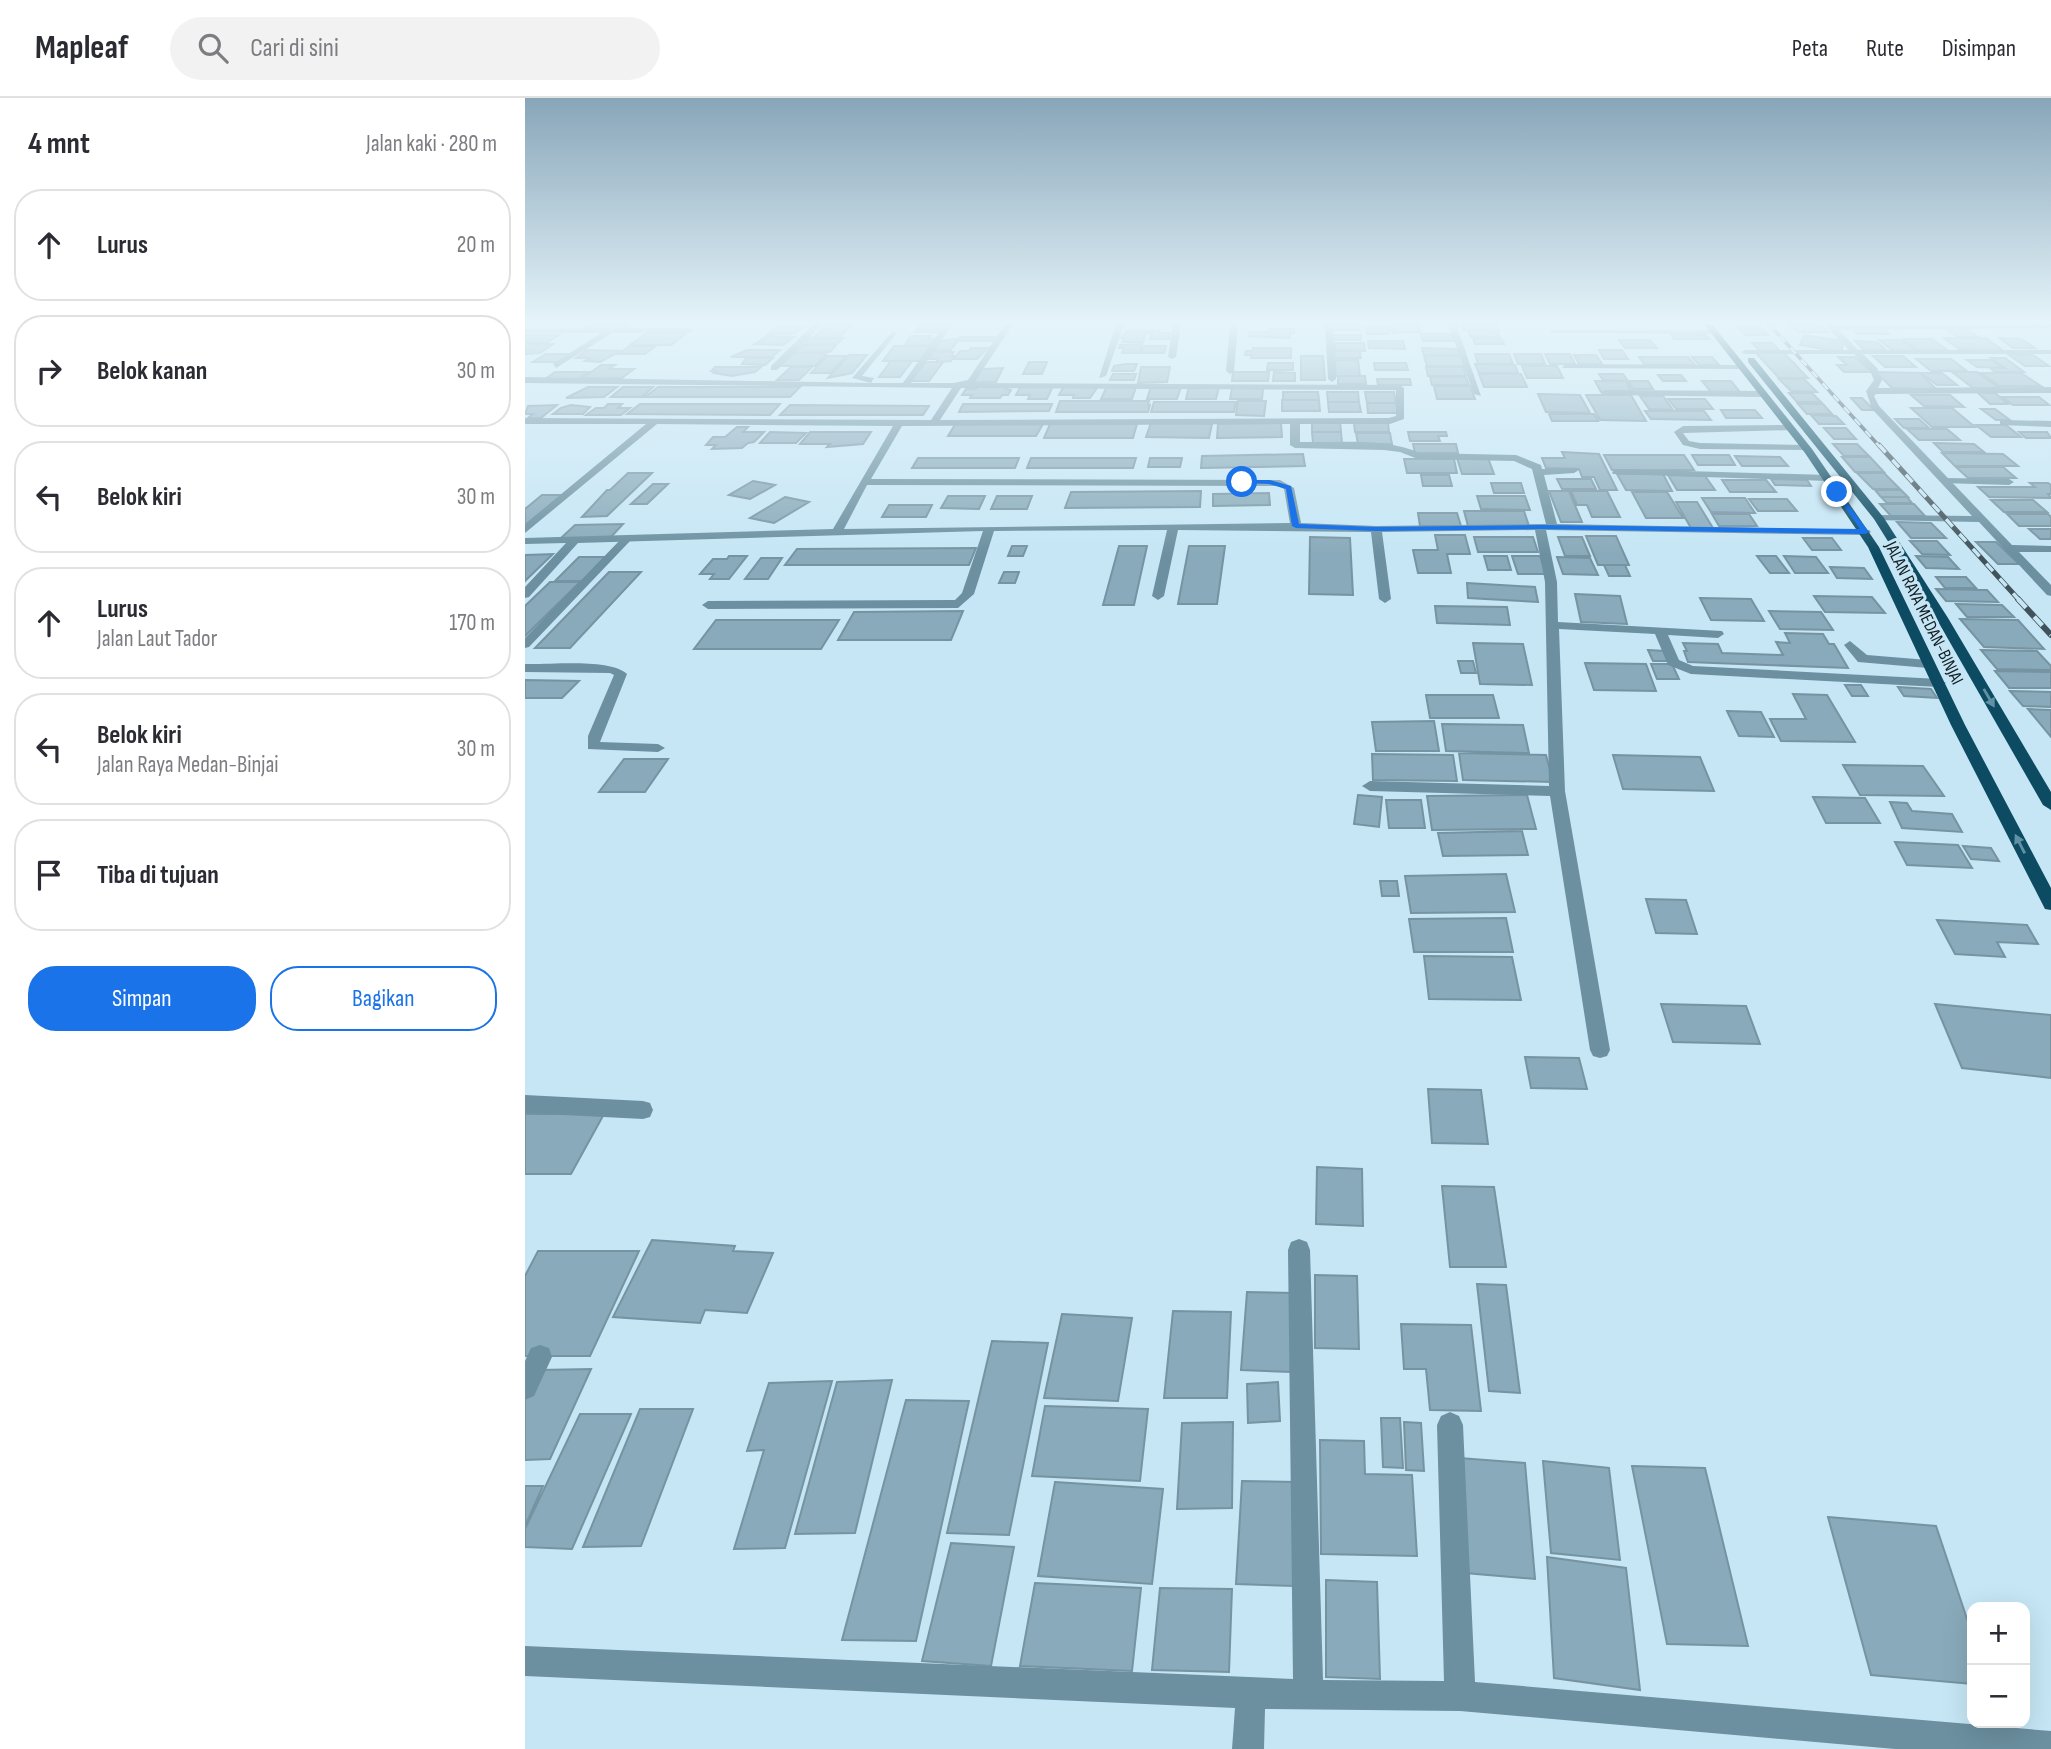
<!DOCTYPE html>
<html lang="id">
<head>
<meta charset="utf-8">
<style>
	body { margin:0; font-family:"Sofia Sans Condensed",sans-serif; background:#f2f2f3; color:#2b2b33 }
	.controls { position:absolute; right:21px; bottom:21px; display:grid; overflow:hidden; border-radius:14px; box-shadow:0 7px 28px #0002 }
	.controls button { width:63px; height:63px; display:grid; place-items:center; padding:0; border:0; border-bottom:2px solid #e1e1e2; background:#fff; color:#2b2b33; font:35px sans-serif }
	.stop { position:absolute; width:21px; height:21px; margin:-16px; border:5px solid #1a73e8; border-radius:50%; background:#fff }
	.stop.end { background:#1a73e8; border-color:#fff; box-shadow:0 2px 7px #0008 }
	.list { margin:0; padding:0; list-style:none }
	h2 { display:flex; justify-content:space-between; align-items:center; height:91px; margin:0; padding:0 28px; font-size:30px }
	h2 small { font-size:23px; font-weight:400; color:#7c7c81 }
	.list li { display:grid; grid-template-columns:46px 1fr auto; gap:21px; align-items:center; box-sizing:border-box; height:112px; margin:0 14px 14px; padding:0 14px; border:2px solid #e1e1e2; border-radius:28px }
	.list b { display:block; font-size:26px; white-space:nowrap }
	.list p { margin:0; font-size:23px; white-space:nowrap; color:#7c7c81 }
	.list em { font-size:23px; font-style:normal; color:#7c7c81 }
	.actions { display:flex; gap:14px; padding:21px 28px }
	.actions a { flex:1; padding:16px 0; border:2px solid #1a73e8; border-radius:28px; text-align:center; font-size:24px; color:#1a73e8 }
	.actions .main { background:#1a73e8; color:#fff }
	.icon { flex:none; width:38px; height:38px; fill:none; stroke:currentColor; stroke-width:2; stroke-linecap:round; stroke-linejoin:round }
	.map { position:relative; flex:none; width:1526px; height:1651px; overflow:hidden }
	header { display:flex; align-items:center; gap:42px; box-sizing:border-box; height:98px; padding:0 35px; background:#fff; border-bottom:2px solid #e1e1e2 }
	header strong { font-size:33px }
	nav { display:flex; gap:38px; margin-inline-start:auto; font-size:24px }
	.search { width:490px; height:63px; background:#f2f2f3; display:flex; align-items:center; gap:18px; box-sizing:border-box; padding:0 24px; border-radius:38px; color:#7c7c81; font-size:26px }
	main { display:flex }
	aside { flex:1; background:#fff }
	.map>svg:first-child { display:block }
	.building { fill:#89aaba; stroke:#7693a1; stroke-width:2 }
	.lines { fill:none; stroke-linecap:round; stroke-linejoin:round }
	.service { fill:#6c90a0; fill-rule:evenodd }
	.minor { fill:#6c90a0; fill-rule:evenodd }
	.primary { fill:#0c4b62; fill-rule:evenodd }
	.rail-far2-casing { stroke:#41525a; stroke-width:3.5 }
	.rail-far1-casing { stroke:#41525a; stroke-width:5 }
	.rail-casing { stroke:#41525a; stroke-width:6 }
	.rail-far2 { stroke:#c6e6f5; stroke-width:2.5; stroke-dasharray:8; stroke-linecap:butt }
	.rail-far1 { stroke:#c6e6f5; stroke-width:3.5; stroke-dasharray:10; stroke-linecap:butt }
	.rail { stroke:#c6e6f5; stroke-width:4.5; stroke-dasharray:12; stroke-linecap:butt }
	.oneway { fill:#6091a4 }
	.route { fill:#1a73e8 }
	.labels { text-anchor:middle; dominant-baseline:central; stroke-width:6; stroke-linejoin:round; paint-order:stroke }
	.far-street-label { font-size:18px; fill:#111d22; stroke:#c6e6f5 }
</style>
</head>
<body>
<header>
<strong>Mapleaf</strong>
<div class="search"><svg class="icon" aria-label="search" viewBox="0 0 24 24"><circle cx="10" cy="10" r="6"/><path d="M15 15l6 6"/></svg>Cari di sini</div>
<nav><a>Peta</a><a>Rute</a><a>Disimpan</a></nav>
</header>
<main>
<aside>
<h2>4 mnt<small>Jalan kaki · 280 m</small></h2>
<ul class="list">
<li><svg class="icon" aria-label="ahead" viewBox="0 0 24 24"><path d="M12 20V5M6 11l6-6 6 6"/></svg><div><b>Lurus</b></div><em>20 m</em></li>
<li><svg class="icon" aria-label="right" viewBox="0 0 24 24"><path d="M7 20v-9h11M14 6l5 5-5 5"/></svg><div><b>Belok kanan</b></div><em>30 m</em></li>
<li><svg class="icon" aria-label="left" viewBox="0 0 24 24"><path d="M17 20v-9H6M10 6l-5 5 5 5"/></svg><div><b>Belok kiri</b></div><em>30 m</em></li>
<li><svg class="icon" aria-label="ahead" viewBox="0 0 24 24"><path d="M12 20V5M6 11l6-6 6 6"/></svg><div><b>Lurus</b><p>Jalan Laut Tador</p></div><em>170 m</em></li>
<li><svg class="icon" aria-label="left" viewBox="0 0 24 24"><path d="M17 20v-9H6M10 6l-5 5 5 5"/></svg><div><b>Belok kiri</b><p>Jalan Raya Medan-Binjai</p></div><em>30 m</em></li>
<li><svg class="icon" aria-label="arrive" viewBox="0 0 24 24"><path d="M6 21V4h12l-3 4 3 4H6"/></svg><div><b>Tiba di tujuan</b></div></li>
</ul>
<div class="actions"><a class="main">Simpan</a><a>Bagikan</a></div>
</aside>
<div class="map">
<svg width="1526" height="1651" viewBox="0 0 1526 1651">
	<rect width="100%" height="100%" fill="#c6e6f5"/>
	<path class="building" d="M67,226H105L97,231H59Z
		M303,226H328L314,240H288Z
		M396,226H423L417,234H390Z
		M807,226H834L835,232H808Z
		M872,226H892L895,234H873Z
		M1264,226H1294L1303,234H1273Z
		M937,227H971L974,233L939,232Z
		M1212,228H1235L1243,237H1220Z
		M252,229H277L270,235L243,236Z
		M841,229H863L864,236H842Z
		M744,231H769V235H765V240L724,238L725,234H744Z
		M1327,231H1357L1364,236H1333Z
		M634,232V235H645L644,241H625L627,235H621L622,233Z
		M1423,232H1443L1453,239H1433Z
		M602,233H621L618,244H598L599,240H596Z
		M943,233H972L975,240L946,239Z
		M122,235H162L146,247H105Z
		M896,236H926L929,243H898Z
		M1146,236L1180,237L1184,241H1149Z
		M0,237H34L21,245H0Z
		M805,237H836V242H806Z
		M1279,237L1319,243L1316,254L1275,247Z
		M242,238L269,239L258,247L230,246Z
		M386,238H405L403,241H412L407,248H379Z
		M435,239H470L467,243H432Z
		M285,240H318L312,246L279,247Z
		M948,240H976L979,246H950Z
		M1419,240H1461L1477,252L1434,251Z
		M1474,240L1496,241L1510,250H1488Z
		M429,241H434L426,252H409L416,243Z
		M1379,241H1407L1422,252H1392Z
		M1094,242H1125L1132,250H1100Z
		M1354,242H1377L1390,253L1367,252Z
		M843,243H878L880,251L844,250Z
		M1330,243L1352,244L1361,252H1339Z
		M810,245H839L840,253L810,252Z
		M1227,245H1247L1255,253H1235Z
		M0,246H28L15,255L0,256Z
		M312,246L305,254L267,255L279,247Z
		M617,246L615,255H597L599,250H594L595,247Z
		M105,248H131L120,256H93Z
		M369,248H405L395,263H358Z
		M619,248H641L639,255H617Z
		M446,250H463L452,261H429L435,253H444Z
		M728,250H766V260H726L727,257H720L721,253H727Z
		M897,250L932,251L934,257H899Z
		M62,252L96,253L75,264L60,263L66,260H51Z
		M222,252H255L247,259H206Z
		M1074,252H1097L1103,261H1079Z
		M809,253H835L836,260H810Z
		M408,254H429L426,258H429L426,263L413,264L411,261H403Z
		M272,255H302L290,268H254L264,260H261L264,257Z
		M1231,255H1259L1283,280H1254Z
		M21,256H47L35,264H8Z
		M950,256H984L988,266H953Z
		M989,256H1016L1020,266H993Z
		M1020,256H1045L1050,266H1025Z
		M324,257H342L327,275L303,280Z
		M1049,257H1071L1077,266H1054Z
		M1484,257H1508L1524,268H1500Z
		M302,258H321L306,275H286Z
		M776,258H798L800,282H776Z
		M899,258H936L940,268H902Z
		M1348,258H1378L1391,269H1360Z
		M1114,259H1163L1170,267H1120Z
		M1167,259H1187L1194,267H1174Z
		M1313,259H1330L1347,274H1319L1312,267H1322Z
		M221,260H248L240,267L217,266Z
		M1466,260H1480L1499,274H1470L1465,270H1480Z
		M1391,261H1426L1442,273H1406Z
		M810,262H833L835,278H811Z
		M1442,262H1467L1477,270L1452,269Z
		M366,263H387L375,279H354Z
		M401,264H418L404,283H386Z
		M504,264H522L517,276H498Z
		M743,265H768V272H742Z
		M849,265H881L883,272H850Z
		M601,266H612L609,273H587L589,268Z
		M950,266L990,267L993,275H954Z
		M76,267H90L84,271H109L97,280H58Z
		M997,268H1032L1038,280H1002Z
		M190,269H236L230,274L207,278L189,275L193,273H186Z
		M266,269H287L274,282H252Z
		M616,269H645L642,284L613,285Z
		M901,269H938L941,278H903Z
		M478,270L471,284H449L457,271Z
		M30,274H64L53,281L19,282Z
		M708,274H744L743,283H707Z
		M749,274L770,275V283H748Z
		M1351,274L1395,275L1412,292L1367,290Z
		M1427,274H1452L1474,290H1448Z
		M1396,275H1417L1432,287H1412Z
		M1456,275H1496L1516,288H1474Z
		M588,276H611L609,282H585Z
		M954,276H996L1002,289H959Z
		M1074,276H1098L1103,283L1078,282Z
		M1133,277H1156L1161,283H1138Z
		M813,278H840L841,286H813Z
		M905,279H941L944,287H907Z
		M852,281H885L886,287H853Z
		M1254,281H1279L1292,294L1266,293Z
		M1070,283H1101L1107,294H1076Z
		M1103,283H1123L1128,291H1108Z
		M1177,283H1206L1215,294H1186Z
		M454,287L483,288L481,291L486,292L483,297H477L475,300H445L447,297H437L441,291H451Z
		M496,288H528L522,301H503L505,297H491Z
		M539,288L572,290L565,300H548L549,297H534Z
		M582,288L611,289L607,301H576Z
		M626,288L656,289L652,301H622Z
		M664,288L694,289L691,301H661Z
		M909,288H945L950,301H912Z
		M63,289H92L79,299L41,300Z
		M98,289H128L117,299H86Z
		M133,289H275L265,299H120Z
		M707,290L738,291L737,301H705Z
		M758,294H793L794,302H758Z
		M802,294H833L834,304H803Z
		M840,294H869L871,305H842Z
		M1264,295H1287L1296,304H1272Z
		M1453,295H1470L1483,306H1465Z
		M1013,296L1055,297L1065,315L1021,314Z
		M1061,297H1106L1121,323L1075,322Z
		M1386,297H1425L1439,309L1399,308Z
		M1115,298H1138L1148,312L1124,311Z
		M1477,299H1514L1524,307H1488Z
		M1326,300H1337L1349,312H1337Z
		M1143,301H1180L1188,311H1151Z
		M757,302H794L795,313H757Z
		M535,303H624L623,307H625L623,314H531Z
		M713,303H741L739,318L711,317Z
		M629,304H711L709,314H626Z
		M803,304H834L836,314H804Z
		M842,305H871L873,315H843Z
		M83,306H97L93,310H105L96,317H61L71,310H79Z
		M115,306H255L245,317L102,316Z
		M438,306H527L524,313L434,314Z
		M1273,306H1298L1307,316H1282Z
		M32,307L16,320H3L8,316H0L3,308Z
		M46,307L65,309L58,316H28L36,310Z
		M265,307L404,308L398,317H255Z
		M1386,310H1427L1450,329H1407Z
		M1456,311H1470L1485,322H1471Z
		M1196,312H1230L1237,320H1201Z
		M1120,313H1179L1186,322L1126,321Z
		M1024,316H1069L1073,323H1027Z
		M1286,317L1311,318L1319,326H1294Z
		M1370,321H1394L1404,330H1379Z
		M787,323H815L816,334H787Z
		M431,325L518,326L511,338H423Z
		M626,325L687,326L684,340L621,339Z
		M756,325L757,339L692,340L693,326Z
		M829,325H863L864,334H830Z
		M525,326H612L608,340H519Z
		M1451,327H1481L1496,339H1466Z
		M212,329H223L218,334H239L229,344L223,345L217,350L187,351L191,347H181L188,339H200Z
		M1299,330H1321L1331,341H1309Z
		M1382,331H1422L1435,342H1394Z
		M245,334L281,335L271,345H235Z
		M285,334H346L338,346L302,349L305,346H275Z
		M787,334H816L817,345H788Z
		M883,334H921L922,338H913L915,343H885Z
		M1494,334H1522L1526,340H1501Z
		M831,335H865L867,346H833Z
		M1409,345L1449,346L1459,354H1418Z
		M888,346H931L933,355H890Z
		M1308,346H1332L1344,358H1319Z
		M1037,354L1074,356L1092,392H1075L1069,379H1057L1054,371L1021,370L1017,360H1040Z
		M1417,355L1478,356L1493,368H1430Z
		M778,356L780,368L676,370L677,358Z
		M1079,357H1159L1169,372H1087Z
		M1167,357H1204L1210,367H1173Z
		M1210,358L1255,359L1263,368H1217Z
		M1317,359H1345L1359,374H1330Z
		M393,360H494L490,370H387Z
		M506,360H611L608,370H502Z
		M625,360H657L655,369H623Z
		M932,360H963L969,376H937Z
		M879,361H929L932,375H882Z
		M1431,369H1478L1491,380H1443Z
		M103,375H127L82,418L57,419L82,392H85Z
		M1332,375H1359L1375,391H1348Z
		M1092,376H1138L1147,393L1101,392Z
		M896,377H924L927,388H898Z
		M1143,377L1180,378L1190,392H1152Z
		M1032,381H1066L1071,391H1037Z
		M1246,381L1282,382L1286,388L1250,387Z
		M1197,382H1241L1251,394H1205Z
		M228,383L250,387L225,401L204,397Z
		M966,385H996L999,395H969Z
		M1505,385H1523L1526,387V396H1523L1526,400L1464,399L1453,389H1510Z
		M128,386H143L122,406H106Z
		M1350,392H1376L1383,399H1356Z
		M676,393L675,409L540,410L546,394Z
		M1024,393H1044L1057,424H1036Z
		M1046,393H1082L1095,419H1067L1062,407H1052Z
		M1107,394H1142L1158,420H1121Z
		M744,395L745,407L688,408V396Z
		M17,397H38L0,430V411Z
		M423,398H460L454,411L416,410Z
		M472,398H507L502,411H466Z
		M952,398H1000L1005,412L956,411Z
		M260,399L284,404L249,425L225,420Z
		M1356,399H1382L1387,405H1362Z
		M1177,400H1220L1230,415L1186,414Z
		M1224,401H1262L1272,413H1233Z
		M1466,402H1508L1522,414H1479Z
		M1151,404H1172L1188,430H1166Z
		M1355,406H1389L1400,418H1366Z
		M364,407H407L401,419H357Z
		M939,413H999L1004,428H943Z
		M893,415H932L936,428H895Z
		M1187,416H1224L1232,428H1194Z
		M1482,416H1523L1526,419V428H1494Z
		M1372,424L1406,425L1421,440H1386Z
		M98,426L85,440H36L50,427Z
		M1504,431H1526V441H1515Z
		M910,437H940L945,456H922L926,475H893L888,452H913Z
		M1061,438H1091L1104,467H1073Z
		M785,439L825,440L828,497L784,496Z
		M949,439H1008L1013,454H953Z
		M1033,439H1057L1065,458H1040Z
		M1278,440H1307L1316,452H1287Z
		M1385,443H1412L1425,457L1397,456Z
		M1451,444H1471L1494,466H1473Z
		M487,448H502L498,458H483Z
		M594,448H622L609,507H578Z
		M664,448H700L692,506H653Z
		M451,450L444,467H260L272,451Z
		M28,456L0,483V457Z
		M204,458H222L204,481H185L189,476H175L188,461H202Z
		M959,458H982L986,472H963Z
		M987,458H1015L1021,476H993Z
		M1232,458H1251L1264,475H1245Z
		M1259,458L1291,459L1303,475H1270Z
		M1391,458L1423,459L1434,471L1401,470Z
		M54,459H80L58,483H30Z
		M1032,459L1065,460L1073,477L1038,476Z
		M236,460H257L243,481H220Z
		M1079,467H1100L1105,478H1084Z
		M1305,469L1339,470L1347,481L1312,480Z
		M84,474H116L45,550H10Z
		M479,474H494L490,485H474Z
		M1411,479H1441L1451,490H1420Z
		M25,484H55L0,538V508Z
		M942,485L1010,489L1013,504L943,500Z
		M1411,491L1462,492L1473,504L1421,503Z
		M1050,496L1095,498L1102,526L1056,524Z
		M1289,498L1347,499L1360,515L1300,514Z
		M1175,500L1226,501L1239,523L1186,522Z
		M1431,506L1477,507L1489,519H1442Z
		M910,508L982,509L985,527L912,525Z
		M438,513L426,542H313L329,514Z
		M1244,513L1296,514L1308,532L1255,531Z
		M1435,521L1493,522L1519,551L1459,549Z
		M191,522H314L296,551H169Z
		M1260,535L1298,536L1304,546H1309L1323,570L1163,564L1159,553H1162L1158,545L1193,546L1197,555L1258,557L1251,544L1265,545Z
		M948,545L998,546L1007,587L955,586Z
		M1123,552L1141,553L1145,563H1128Z
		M1456,552L1512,553L1526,568V572L1472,571Z
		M933,563H948L951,575H936Z
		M1060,565L1121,566L1131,593L1069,592Z
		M1126,566H1147L1154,581H1132Z
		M1470,573L1526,574V590H1484Z
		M0,582L54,583L37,600H0Z
		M1320,587H1336L1343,598H1327Z
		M1373,589L1406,591L1412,600L1379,598Z
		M1485,593L1526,594V609L1498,608Z
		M1268,596L1302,597L1330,644L1256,643L1245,621H1281Z
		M901,597H968L974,620H905Z
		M1503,611L1526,612V639Z
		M1202,613L1236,614L1249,639L1214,638Z
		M909,623L914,653H851L847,624Z
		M917,626L998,627L1004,655L921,653Z
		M934,655L1021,657L1028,684L938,682Z
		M847,656L928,657L932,683L848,682Z
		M1088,657L1175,659L1189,693L1098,691Z
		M99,661H143L120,694H74Z
		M1318,667L1398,668L1419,698L1335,697Z
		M833,697L857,699L854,729L829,726Z
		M1002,697L1011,731L907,732L902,698Z
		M1288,699L1340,700L1355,725H1301Z
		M861,702H896L900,730H864Z
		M1365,704L1382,705L1387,713L1427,716L1437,734L1377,730Z
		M997,733L1003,757L918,758L913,735Z
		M1370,744L1433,747L1447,770L1382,767Z
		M1438,748L1466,750L1474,763L1446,761Z
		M981,776L990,814L886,815L880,778Z
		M855,783H872L874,798H857Z
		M1121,801L1161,802L1172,836L1131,835Z
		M981,820L988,854H889L884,821Z
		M1412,822L1502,827L1513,846L1472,844L1480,859L1430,856Z
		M899,858L987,859L996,902L904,901Z
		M1136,906L1221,908L1235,946L1148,944Z
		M1410,906L1526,917V980L1437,970Z
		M1000,959L1054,960L1062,991L1006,990Z
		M903,991L956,992L963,1046L907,1045Z
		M0,1016H79L46,1076H0Z
		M792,1069L837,1071L838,1128L791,1126Z
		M917,1088L969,1089L981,1169H925Z
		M127,1142L210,1148L208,1153L248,1155L222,1215L180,1212L175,1225L88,1219Z
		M13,1153H114L65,1258H0V1178Z
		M790,1177L832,1178L834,1251L790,1250Z
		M952,1186L981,1187L995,1295L964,1293Z
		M722,1194L769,1195L767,1274L716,1272Z
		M648,1213L706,1214L702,1300H639Z
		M537,1216L607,1220L593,1303L519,1300Z
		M876,1226L946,1227L956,1313L905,1312L901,1271H879Z
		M467,1243L523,1245L484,1437L422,1435Z
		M66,1271L25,1361L0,1362V1301L14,1272Z
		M367,1282L330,1435L270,1436L312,1284Z
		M307,1283L260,1450L209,1451L239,1352L222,1353L244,1285Z
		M753,1284L755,1323L723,1325L722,1286Z
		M381,1302L444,1303L391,1543L317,1542Z
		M520,1308L623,1311L615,1383L507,1378Z
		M115,1311H168L116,1448L58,1449Z
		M55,1316H106L47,1451L0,1449V1431Z
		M856,1320H875L878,1370L858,1369Z
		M708,1324L707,1410L652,1411L657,1325Z
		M879,1324L896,1325L899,1373L881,1372Z
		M795,1342L839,1343L840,1376L887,1377L892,1458L796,1456Z
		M934,1360L1000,1365L1010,1481L940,1475Z
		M1018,1363L1084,1370L1095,1462L1026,1455Z
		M1107,1368L1180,1370L1223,1548L1142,1546Z
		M717,1383L771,1384L770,1488L711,1486Z
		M530,1384L638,1391L627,1486L513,1478Z
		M0,1388H18L0,1428Z
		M1303,1419L1411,1428L1447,1536V1586L1346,1577Z
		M426,1445L489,1449L466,1568L397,1563Z
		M1022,1459L1101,1470L1115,1592L1029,1580Z
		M801,1482L852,1484L855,1581L801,1579Z
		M510,1485L616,1490L607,1573L495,1568Z
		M635,1490L707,1491L704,1574L627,1572Z"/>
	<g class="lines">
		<path class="service" d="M1027,232H1189L1192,234L1189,236L1025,235Z
			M1265,327L1269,330L1268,332L1158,335L1164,343L1175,345L1280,347L1284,350L1283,352L1175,351L1158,347L1149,334L1158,328Z
			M1420,380L1484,381L1489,384L1484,387L1417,385L1415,383Z
			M97,440L106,442L4,549L0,550V540Z
			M0,566C25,567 85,560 102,576L75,644L133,646L140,650L133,654L63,651V638L89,577L85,575L0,574Z"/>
		<path class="minor" d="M289,226H298L252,272H246V268Z
			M420,226H428L386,285H429L443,282L480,226H488L449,285L875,287L879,290V321L865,326H775V344C813,345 859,339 895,355L991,357L1016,367L1017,371L1053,370L1054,372L1049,375L1019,377L1032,426L1344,432L1346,434L1340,437L1021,432L1032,484L1033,524L1197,533L1199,536L1193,540L1143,537L1154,562L1168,568L1414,581L1421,585L1414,589L1166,576L1143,567L1130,536L1034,531L1040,693L1085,952L1082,958L1075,960L1068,958L1065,952L1025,698L845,693L837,688L845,683L1024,688L1020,484L1010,432L857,434L866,501L860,505L854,501L846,434L653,432L639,498L633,502L627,498L642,432L469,433L449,496L433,510L183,511L177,507L183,503L430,502L437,495L458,433L53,445L4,499L0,500V489L41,445L0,446V440L308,431L368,328L132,326L0,435V426L121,326H0V320L406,322L427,290L0,285V279L346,285L327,280L368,233L372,235L337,278L349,280L346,285H378ZM436,290L871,292V318L864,320L415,322ZM765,326V347L770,350L859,352L875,354L893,361L989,363L1007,371L1021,426L851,428L776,425L769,390L755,382L346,381L377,328ZM342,387L753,388L759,391L765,425L319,431Z
			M591,226H599L581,278L574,280Z
			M648,226H656L651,259L647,261L643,259Z
			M705,226H713L709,273L705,276L701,273Z
			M800,226H808L811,281L807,284L803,281Z
			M864,226H872L873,236H867Z
			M923,226H931L956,298L949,296Z
			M1299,226H1526V230L1314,232L1333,252H1526V256H1338L1352,270L1357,282L1353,290L1526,289V295L1351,296L1349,298L1354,308L1487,447L1526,448V454H1494L1526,487V498L1522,497L1454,424L1350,422V418L1354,417L1447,418L1347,311L1341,293L1349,282L1345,273L1329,256H1220L1216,254L1220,252H1324Z
			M165,230L168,234L87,235L31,270L28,266L76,235H0V231Z
			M1040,266L1217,267L1221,269L1217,271L1037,270Z
			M1080,292L1238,293L1242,296L1238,299L1077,297L1076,295Z
			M1478,322L1526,323V329L1475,327V323Z
			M1092,371L1303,377L1308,380L1303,383L1088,376L1087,374Z
			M1325,543L1342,557L1403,562L1410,566L1403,570L1333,564L1319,547Z
			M0,997L118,1003L125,1005L128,1012L125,1019L118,1021L0,1015Z
			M774,1141L782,1144L785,1152L798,1582L919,1583L912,1327L916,1318L925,1314L934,1318L938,1327L950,1584L1526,1633V1651H1370L935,1613L740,1611L739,1651H707L710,1610L0,1578V1548L768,1581L763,1152L766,1144Z
			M15,1247L24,1250L27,1259L9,1298L0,1302V1263L6,1250Z"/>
		<path class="primary" d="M1179,226H1187L1287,351L1354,449L1440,627L1526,790V812L1520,811L1426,627L1343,449L1280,355Z
			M1223,260H1229L1359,420L1423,520L1526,694V712L1518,707L1411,520L1349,421L1223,264Z"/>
		<defs>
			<path id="rail-far2" d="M1244,226L1355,349"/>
			<path id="rail-far1" d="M1354,347L1495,503"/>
			<path id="rail" d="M1493,501L1526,537"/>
		</defs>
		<use href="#rail-far2" class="rail-far2-casing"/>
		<use href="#rail-far1" class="rail-far1-casing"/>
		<use href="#rail" class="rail-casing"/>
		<use href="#rail-far2" class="rail-far2"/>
		<use href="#rail-far1" class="rail-far1"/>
		<use href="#rail" class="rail"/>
	</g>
	<defs><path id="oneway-solid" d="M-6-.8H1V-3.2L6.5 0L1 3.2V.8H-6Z" transform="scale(1.75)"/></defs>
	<g class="oneway">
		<use href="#oneway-solid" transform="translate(1464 600) rotate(60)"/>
		<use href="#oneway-solid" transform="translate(1495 746) rotate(-117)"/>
	</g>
	<linearGradient id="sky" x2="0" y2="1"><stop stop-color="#88a6b9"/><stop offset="0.49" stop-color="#e5f4fa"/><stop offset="1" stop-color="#e5f4fa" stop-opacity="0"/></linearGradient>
	<rect width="1526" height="457" fill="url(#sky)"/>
	<path class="route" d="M717,382H745L766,388L774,426L851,429L1015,427L1335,431L1309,394L1312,392L1344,434L1340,436L1015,431L851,433L771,430L767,428L761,391L744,386L714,385Z"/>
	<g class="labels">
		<g class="far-street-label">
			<text transform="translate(1399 515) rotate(64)">JALAN RAYA MEDAN-BINJAI</text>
		</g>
	</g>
</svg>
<div class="controls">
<button>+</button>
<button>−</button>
</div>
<div class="stop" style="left:717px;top:384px"></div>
<div class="stop end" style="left:1312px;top:394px"></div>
</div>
</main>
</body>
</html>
